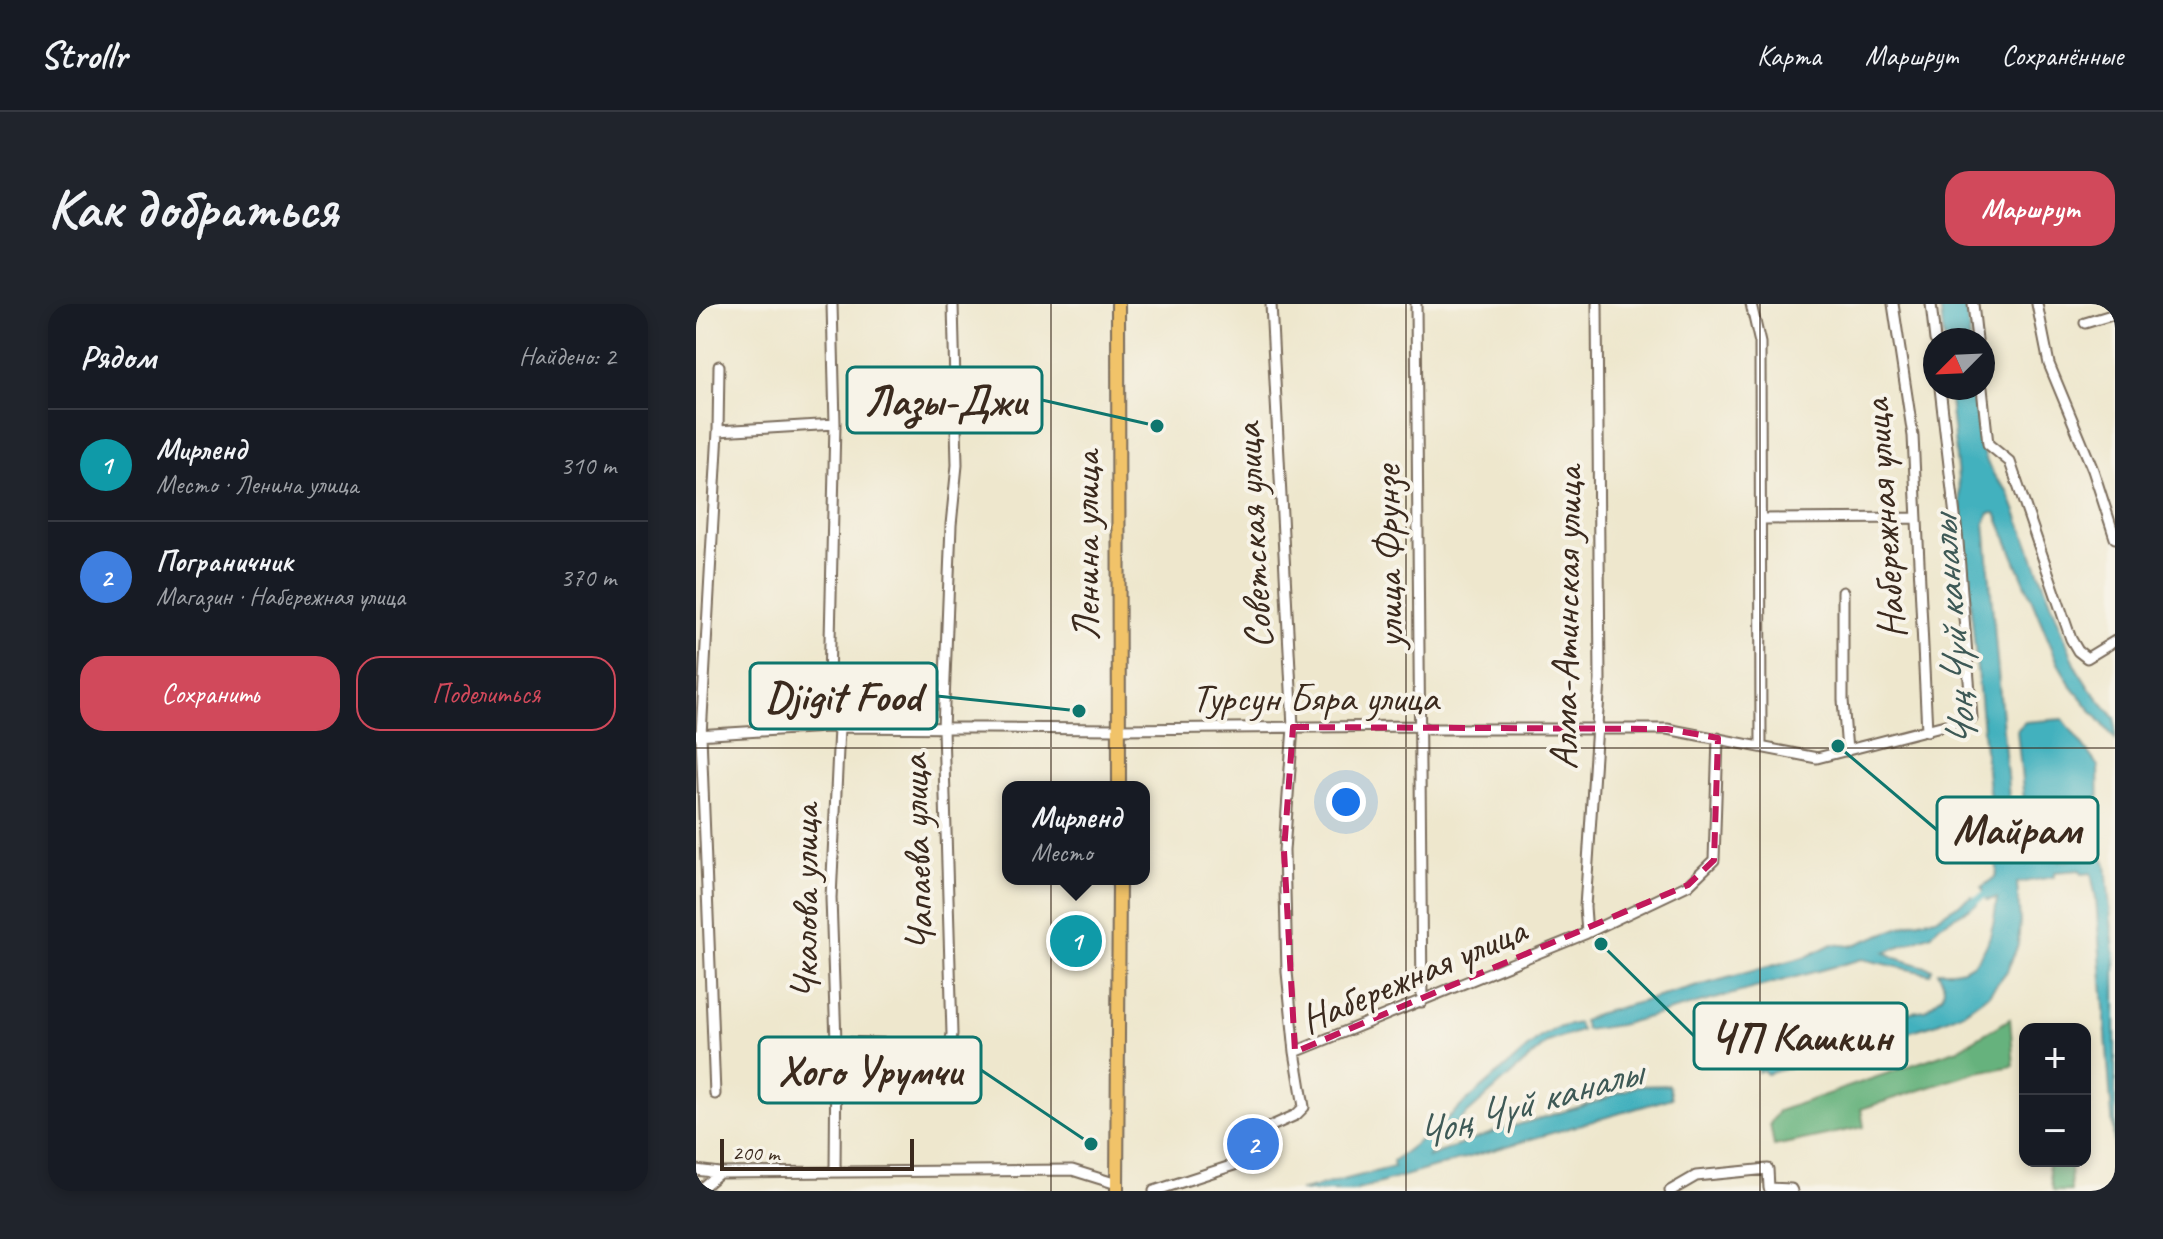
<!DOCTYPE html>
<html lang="ru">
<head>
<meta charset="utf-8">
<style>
	body { margin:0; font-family:Caveat,sans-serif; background:#20242c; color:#f1f3f6 }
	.controls { position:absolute; right:24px; bottom:24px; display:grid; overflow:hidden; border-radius:16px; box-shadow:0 4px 12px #0003 }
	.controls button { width:72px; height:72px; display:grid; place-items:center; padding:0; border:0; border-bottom:2px solid #363941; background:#171b24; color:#f1f3f6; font:40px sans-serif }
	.compass { position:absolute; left:1227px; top:24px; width:72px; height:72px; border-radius:50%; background:#171b24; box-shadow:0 4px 12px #0003; rotate:246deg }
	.scale { position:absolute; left:24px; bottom:20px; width:194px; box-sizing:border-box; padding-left:8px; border:4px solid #3b2a1e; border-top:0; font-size:22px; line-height:28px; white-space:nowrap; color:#3b2a1e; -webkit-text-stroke:6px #f7f3e8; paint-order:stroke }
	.you { position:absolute; left:650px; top:498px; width:28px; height:28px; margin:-20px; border:6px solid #fff; border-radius:50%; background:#1a73e8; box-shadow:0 0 0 12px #1a73e833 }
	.badge { display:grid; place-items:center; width:52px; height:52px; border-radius:50%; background:#d1495b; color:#fff; font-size:26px; font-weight:700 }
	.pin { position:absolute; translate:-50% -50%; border:4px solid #fff; box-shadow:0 2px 8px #0006 }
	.popup { position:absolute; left:306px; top:477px; width:148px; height:104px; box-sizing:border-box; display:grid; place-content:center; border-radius:16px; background:#171b24; filter:drop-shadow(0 2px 6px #0005); font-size:26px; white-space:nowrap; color:#9ea1a6 }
	.popup b { font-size:30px; color:#f1f3f6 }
	.popup::after { content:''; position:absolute; left:50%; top:100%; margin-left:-16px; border:16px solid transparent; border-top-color:#171b24 }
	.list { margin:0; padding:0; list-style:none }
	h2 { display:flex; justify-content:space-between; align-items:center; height:104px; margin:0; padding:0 32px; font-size:34px }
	h2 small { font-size:26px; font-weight:400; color:#9ea1a6 }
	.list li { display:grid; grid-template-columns:52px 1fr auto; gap:24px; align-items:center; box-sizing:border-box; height:112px; padding:0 32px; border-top:2px solid #363941 }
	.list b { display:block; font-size:30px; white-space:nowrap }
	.list p { margin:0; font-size:26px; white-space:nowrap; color:#9ea1a6 }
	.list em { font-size:26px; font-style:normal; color:#9ea1a6 }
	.actions { display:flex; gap:16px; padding:24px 32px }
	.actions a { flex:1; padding:18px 0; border:2px solid #d1495b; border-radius:24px; text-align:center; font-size:28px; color:#d1495b }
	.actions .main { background:#d1495b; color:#fff }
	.map { position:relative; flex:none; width:1419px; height:887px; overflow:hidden; border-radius:24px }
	header { display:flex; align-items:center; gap:48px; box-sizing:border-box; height:112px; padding:0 40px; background:#171b24; border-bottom:2px solid #363941 }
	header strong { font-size:38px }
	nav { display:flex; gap:44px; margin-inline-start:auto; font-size:28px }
	.intro { display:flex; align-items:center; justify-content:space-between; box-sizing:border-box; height:192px; padding:0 48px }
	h1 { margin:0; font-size:56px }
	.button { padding:20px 36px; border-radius:24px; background:#d1495b; color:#fff; font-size:28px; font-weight:700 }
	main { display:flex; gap:48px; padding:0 48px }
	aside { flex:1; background:#171b24; border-radius:24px; box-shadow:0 4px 12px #0003 }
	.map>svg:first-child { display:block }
	.forest { fill:#66b27d; stroke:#506e4e; stroke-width:2 }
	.water { fill:#43b1be; stroke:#3f6e6e; stroke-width:2 }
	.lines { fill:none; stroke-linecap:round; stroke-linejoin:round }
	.canal { stroke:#43b1be; stroke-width:7 }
	.minor-casing { stroke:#7a6c5b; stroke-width:13 }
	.major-casing { stroke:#7a6c5b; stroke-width:16 }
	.minor { stroke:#fff; stroke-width:9 }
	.major { stroke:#f1c369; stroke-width:12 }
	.marked { fill:none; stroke:#c2185b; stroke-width:6; stroke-dasharray:16 10; stroke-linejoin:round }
	.grid { fill:none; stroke:#3b2a1e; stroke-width:2; stroke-opacity:0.55 }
	.labels { text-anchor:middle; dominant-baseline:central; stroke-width:8; stroke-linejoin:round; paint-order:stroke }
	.street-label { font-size:40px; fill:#3b2a1e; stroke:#f7f3e8 }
	.water-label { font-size:42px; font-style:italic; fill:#3e5956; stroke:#f7f3e8 }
	.leader { fill:none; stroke:#0f766e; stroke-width:3 }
	.callout-dot { fill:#0f766e; stroke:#f7f3e8; stroke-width:3 }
	.callout { fill:#f7f3e8; stroke:#0f766e; stroke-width:3 }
	.callout-label { font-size:42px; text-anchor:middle; font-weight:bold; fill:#3b2a1e }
</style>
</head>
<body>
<header>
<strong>Strollr</strong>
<nav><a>Карта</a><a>Маршрут</a><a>Сохранённые</a></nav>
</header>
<div class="intro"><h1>Как добраться</h1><a class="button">Маршрут</a></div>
<main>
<aside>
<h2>Рядом<small>Найдено: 2</small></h2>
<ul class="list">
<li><span class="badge" style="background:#0f9aa8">1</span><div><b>Мирленд</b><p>Место · Ленина улица</p></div><em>310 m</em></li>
<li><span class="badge" style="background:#3f7fe0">2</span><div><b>Пограничник</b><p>Магазин · Набережная улица</p></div><em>370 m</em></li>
</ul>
<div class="actions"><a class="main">Сохранить</a><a>Поделиться</a></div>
</aside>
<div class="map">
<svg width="1419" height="887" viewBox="0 0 1419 887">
	<rect width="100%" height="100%" fill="#f7f3e8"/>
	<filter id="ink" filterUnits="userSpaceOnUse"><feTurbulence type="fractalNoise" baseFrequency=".0125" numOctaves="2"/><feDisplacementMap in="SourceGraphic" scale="16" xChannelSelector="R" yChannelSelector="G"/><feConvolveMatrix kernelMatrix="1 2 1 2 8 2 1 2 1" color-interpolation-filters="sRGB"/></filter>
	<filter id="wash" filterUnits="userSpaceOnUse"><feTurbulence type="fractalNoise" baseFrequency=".006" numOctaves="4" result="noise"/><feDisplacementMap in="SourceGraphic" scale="32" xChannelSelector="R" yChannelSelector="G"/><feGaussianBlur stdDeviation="1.8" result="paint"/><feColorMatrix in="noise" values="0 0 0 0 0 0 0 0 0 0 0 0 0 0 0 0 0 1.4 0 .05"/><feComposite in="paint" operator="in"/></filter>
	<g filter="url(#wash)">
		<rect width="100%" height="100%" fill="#eee7cd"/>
		<path class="forest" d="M1314,715L1318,762L1281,768L1165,805L1168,823L1078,842L1074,820L1082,807L1262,745Z
			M1351,857H1374L1375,887H1357Z"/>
		<path class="water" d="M1244,0H1270L1274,36H1248Z
			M1253,84H1279C1282,119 1282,163 1312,187L1381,365L1392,382L1419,414V435L1376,383L1362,359L1300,209H1293L1289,219L1318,552L1355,549V555C1382,561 1381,545 1405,549L1410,560L1419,661V854L1400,594L1395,569L1386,570L1384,566L1358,568V573L1321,579L1324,617L1322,641L1311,667L1293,690L1268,708L1239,720L1071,770L1067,766L1062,768L1059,757L1064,749L1182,713L1229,706L1247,691L1248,682L1242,667C1253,667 1264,668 1273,662C1294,651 1299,615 1301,594L1291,596L1286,583L1299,573L1301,567Z
			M1367,415L1402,462L1403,509L1329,507L1321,426L1329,418Z
			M1276,592L1281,600L1242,622L1236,630L1189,648L1200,654L1236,665L1234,670L1166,655L923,721L890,726L887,717L900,710L1112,652L1136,640L1155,642L1218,618L1240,614Z
			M882,719L885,727L852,738L739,838L732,853L801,827L900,798L941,782L973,781L976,794L657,887H603L698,863L697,857L740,824L843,734L861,724Z"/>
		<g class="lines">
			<path class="canal" d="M1273,600L1297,586"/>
		</g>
	</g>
	<g filter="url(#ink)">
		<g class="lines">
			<defs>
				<path id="minor" d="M575,0L597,423L588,547L591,668L599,748
					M720,0L726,698
					M1055,0L1064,39L1065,443
					M1197,0L1217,132L1231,427
					M1235,0L1239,36
					M1277,0L1281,36
					M1341,0L1353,60L1397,166L1419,234
					M1389,19L1419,10
					M1286,84L1292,140L1314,158L1375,335L1382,347L1391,354L1419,337
					M22,127L139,120
					M1066,215L1221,214
					M1147,288V396L1151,447
					M132,423L139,120L136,0
					M0,431L132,423L423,425L724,422L732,425H971L1121,454L1276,414L1262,238L1244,84
					M891,629L889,603L904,376L901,0
					M140,738L254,741L256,730L247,425L255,221L261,161L257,0
					M254,741L255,785
					M19,790L5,431L22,127L23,62
					M0,866L23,869L376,866L421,880
					M139,868L140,738L135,594L143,424
					M2,887L23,869
					M458,887L538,861L563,847L571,824L600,811L608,803L599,748L891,629L992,581L1018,556L1022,434
					M974,887L1000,872L1072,865L1073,884L1095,885L1096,887"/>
				<path id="major" d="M422,0L423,483
					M421,887L423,575"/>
			</defs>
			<use href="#minor" class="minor-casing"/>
			<use href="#major" class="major-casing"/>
			<use href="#minor" class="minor"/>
			<use href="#major" class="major"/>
		</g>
	</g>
	<path class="marked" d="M597,423L971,425L1022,434L1018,556L992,581L599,748L588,547Z"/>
	<path class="grid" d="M355,0V887M710,0V887M1064,0V887M0,444H1419"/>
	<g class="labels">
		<g class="street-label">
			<text transform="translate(1188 215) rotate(-94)">Набережная улица</text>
			<text transform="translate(557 232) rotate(-93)">Советская улица</text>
			<text transform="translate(390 242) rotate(-90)">Ленина улица</text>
			<text transform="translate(692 253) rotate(-91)">улица Фрунзе</text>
			<text transform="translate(870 314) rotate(-89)">Алма-Атинская улица</text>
			<text x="619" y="394">Турсун Бяра улица</text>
			<text transform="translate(221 549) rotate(-92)">Чапаева улица</text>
			<text transform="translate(109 598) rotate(-90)">Чкалова улица</text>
			<text transform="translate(717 671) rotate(-23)">Набережная улица</text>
		</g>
		<g class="water-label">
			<text transform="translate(1257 329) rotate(-95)">Чоң Чүй каналы</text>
			<text transform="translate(832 799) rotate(-16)">Чоң Чүй каналы</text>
		</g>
	</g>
	<path class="leader" d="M461 122L346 96M383 407L241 392M1142 442L1241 526M905 640L998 732M395 840L285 766"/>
	<g class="callout-dot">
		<circle cx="461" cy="122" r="8"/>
		<circle cx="383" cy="407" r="8"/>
		<circle cx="1142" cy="442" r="8"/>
		<circle cx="905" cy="640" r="8"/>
		<circle cx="395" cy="840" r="8"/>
	</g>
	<g class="callout">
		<rect x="151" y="63" width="195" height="66" rx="8"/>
		<rect x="54" y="359" width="187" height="66" rx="8"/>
		<rect x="1241" y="493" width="161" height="66" rx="8"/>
		<rect x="998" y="699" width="213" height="66" rx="8"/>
		<rect x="63" y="733" width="222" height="66" rx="8"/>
	</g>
	<g class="callout-label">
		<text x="249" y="111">Лазы-Джи</text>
		<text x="147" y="406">Djigit Food</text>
		<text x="1321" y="540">Майрам</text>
		<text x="1105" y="747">ЧП Кашкин</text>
		<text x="174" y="781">Хого Урумчи</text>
	</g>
</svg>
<div class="controls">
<button>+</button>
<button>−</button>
</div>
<svg class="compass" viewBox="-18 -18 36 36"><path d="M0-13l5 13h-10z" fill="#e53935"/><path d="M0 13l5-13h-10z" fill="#9ea1a6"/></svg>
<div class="scale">200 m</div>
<div class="you"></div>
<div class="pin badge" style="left:380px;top:637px;background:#0f9aa8">1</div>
<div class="popup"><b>Мирленд</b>Место</div>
<div class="pin badge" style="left:557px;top:840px;background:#3f7fe0">2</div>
</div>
</main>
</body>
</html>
